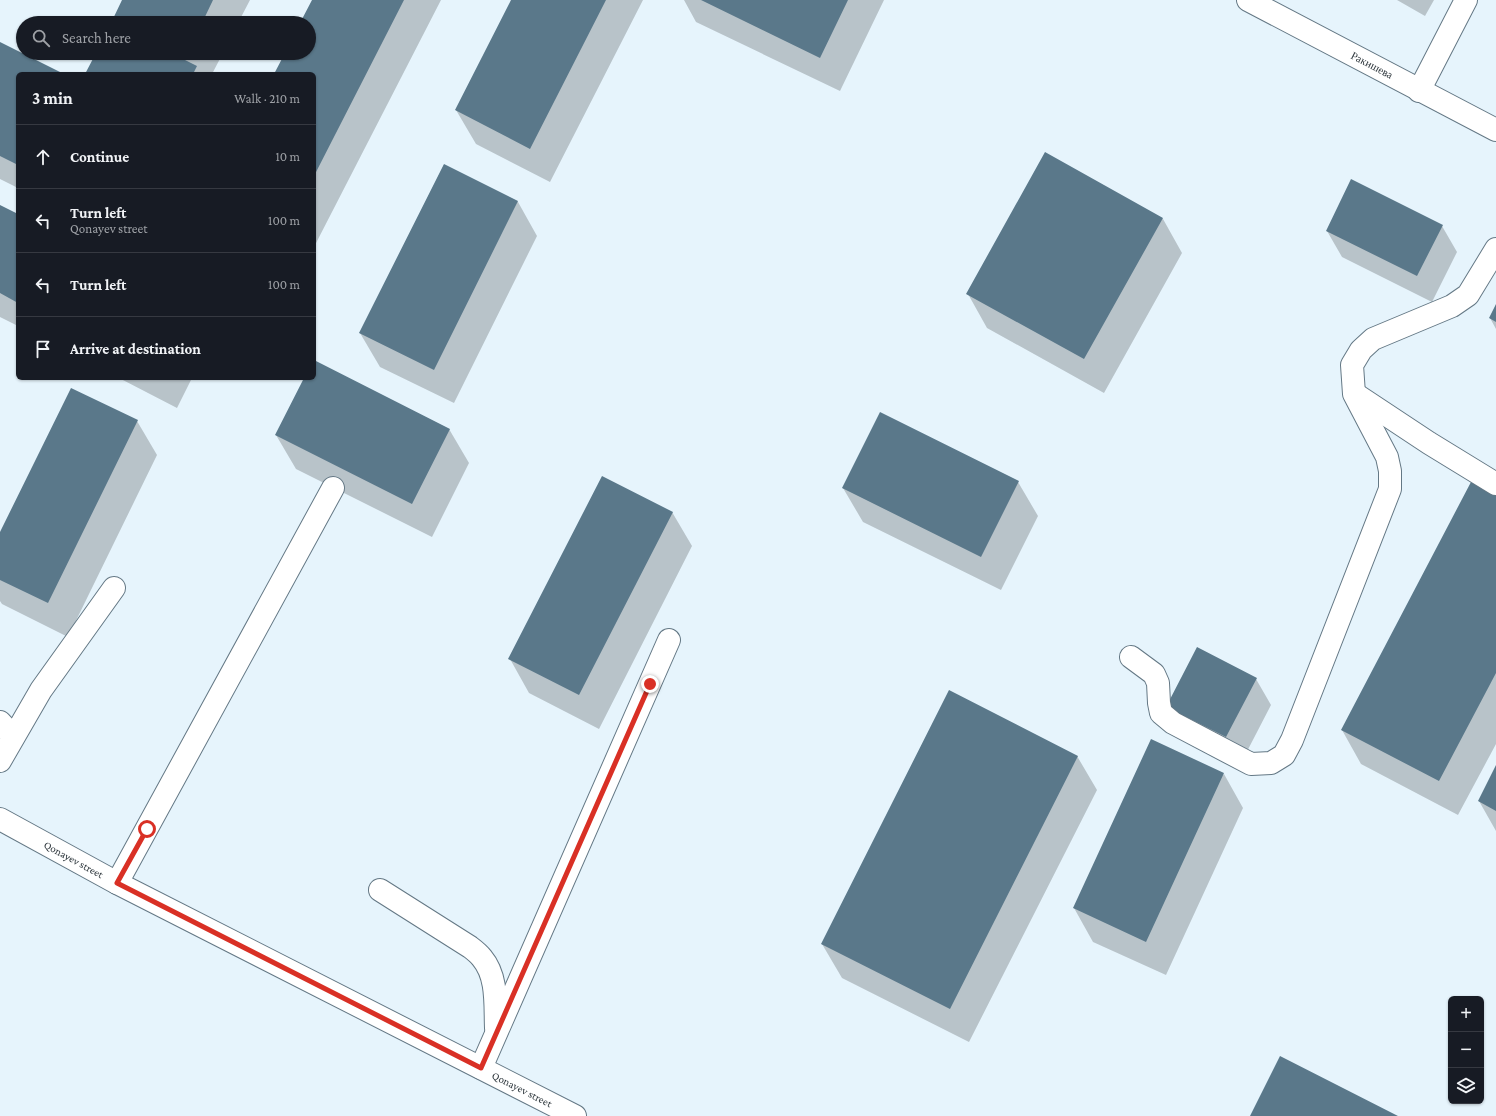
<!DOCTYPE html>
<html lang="en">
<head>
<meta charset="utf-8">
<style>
	body { margin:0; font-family:"Crimson Pro",serif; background:#20242c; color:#f1f3f6 }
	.controls { position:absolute; right:12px; bottom:12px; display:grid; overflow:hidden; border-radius:6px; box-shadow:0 1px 3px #0004 }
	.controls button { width:36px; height:36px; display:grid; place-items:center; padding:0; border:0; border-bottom:1px solid #363941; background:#171b24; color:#f1f3f6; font:20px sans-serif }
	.stop { position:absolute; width:12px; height:12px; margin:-9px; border:3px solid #d93025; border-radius:50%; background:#fff }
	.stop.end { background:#d93025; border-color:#fff; box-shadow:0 1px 4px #0008 }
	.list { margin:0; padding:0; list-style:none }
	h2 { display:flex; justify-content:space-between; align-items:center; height:52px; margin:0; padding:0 16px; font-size:17px }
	h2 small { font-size:13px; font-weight:400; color:#9ea1a6 }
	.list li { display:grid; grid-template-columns:26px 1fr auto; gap:12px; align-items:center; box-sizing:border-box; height:64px; padding:0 16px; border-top:1px solid #363941 }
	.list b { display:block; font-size:15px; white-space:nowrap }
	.list p { margin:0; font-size:13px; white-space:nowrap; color:#9ea1a6 }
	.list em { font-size:13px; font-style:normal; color:#9ea1a6 }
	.icon { flex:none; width:22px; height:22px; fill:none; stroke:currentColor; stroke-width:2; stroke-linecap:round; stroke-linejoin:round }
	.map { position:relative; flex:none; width:1496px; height:1116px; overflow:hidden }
	.search { position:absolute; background:#171b24; box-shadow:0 1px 3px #0004; left:16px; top:16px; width:300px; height:44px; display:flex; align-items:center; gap:10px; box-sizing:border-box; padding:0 14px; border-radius:22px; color:#9ea1a6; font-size:15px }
	.panel { position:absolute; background:#171b24; box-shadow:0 1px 3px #0004; left:16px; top:72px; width:300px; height:308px; border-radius:6px }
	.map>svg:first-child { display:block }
	.shadow { fill:#0003 }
	.building { fill:#5a788a }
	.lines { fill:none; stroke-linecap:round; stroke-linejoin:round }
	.minor-casing { stroke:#647885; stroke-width:24 }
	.minor { stroke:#fff; stroke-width:22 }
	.route { stroke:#d93025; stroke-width:5 }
	.labels { text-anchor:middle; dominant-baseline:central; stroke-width:4; stroke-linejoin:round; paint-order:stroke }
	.street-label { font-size:11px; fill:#2e373d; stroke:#fff }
</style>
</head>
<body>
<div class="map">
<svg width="1496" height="1116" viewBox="0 0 1496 1116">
	<rect width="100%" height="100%" fill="#e6f4fc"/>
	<path class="shadow" d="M124,0H250L238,23H112Z
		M313,0H441L314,247V74H275L286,53H309V23H301Z
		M512,0H643L550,182L476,144L456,110Z
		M684,0H884L840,91L696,22Z
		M1397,0H1434L1425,16Z
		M0,43L61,74H18V188L0,179Z
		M97,53H223L212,74H86Z
		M444,165L518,202L537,236L454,403L380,367L360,333Z
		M0,206L18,216V326L0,317Z
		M1163,219L1182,253L1104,393L987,328L968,294Z
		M1442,226L1457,252L1432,302L1342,257L1327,231Z
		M1496,306V329L1490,318Z
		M314,361L449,429L469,463L432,537L296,469L276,435L305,378H314Z
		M119,378H192L177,408Z
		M137,421L157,455L68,637L2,604L0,601V534Z
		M1018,482L1038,516L1001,590L863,522L843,488Z
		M1496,496V744L1458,815L1361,764L1342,730Z
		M672,512L692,546L599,729L529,693L510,659Z
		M1256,679L1271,705L1241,763L1168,707Z
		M1077,756L1097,790L969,1042L842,978L822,944Z
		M1496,768V831L1479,801Z
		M1224,774L1243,808L1166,975L1093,942L1074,908Z"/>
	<path class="building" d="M122,0H213L202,23H111Z
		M312,0H404L314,176V74H274L285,53H309V23H300Z
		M511,0H606L530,149L455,110Z
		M701,0H848L820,58Z
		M0,42L64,74H18V165L0,156Z
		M96,53H186L183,59L197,66L193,74H85Z
		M1045,152L1163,218L1084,359L966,294Z
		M444,164L518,201L434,370L359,333Z
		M1351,179L1443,225L1417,276L1326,231Z
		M0,205L18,214V303L0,293Z
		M1496,304V322L1489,318Z
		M314,360L450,429L412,504L275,435L304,378H314Z
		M71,388L138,420L48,603L0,580V532Z
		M880,412L1019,481L981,557L842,488Z
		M602,476L673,512L579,695L508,659Z
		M1471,482L1496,495V673L1439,781L1341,730Z
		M1197,647L1257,678L1226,737L1166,707Z
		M949,690L1078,756L950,1009L821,944Z
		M1151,739L1224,773L1146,942L1073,908Z
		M1496,765V811L1478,801Z
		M1280,1056L1398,1116H1250Z"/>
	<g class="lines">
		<defs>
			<g id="minor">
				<path id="s1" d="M1248,0L1496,130"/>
				<path d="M1419,91L1466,0"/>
				<path d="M1355,394L1429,443L1496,484"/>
				<path d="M1131,657L1154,674L1158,683L1159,703L1161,713L1173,723L1251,764L1271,763L1284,755L1292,740L1390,489V471L1387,457L1354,394L1352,365L1361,350L1373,339L1452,306L1468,295L1496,249"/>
				<path d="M0,722L13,736"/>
				<path d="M0,761L41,690L114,588"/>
				<path id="s2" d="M0,819L117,883L575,1116"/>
				<path d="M117,883L333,488"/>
				<path d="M380,890L470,947C474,950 479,954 482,958C498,977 495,1005 496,1028"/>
				<path d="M481,1068L669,640"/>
			</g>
		</defs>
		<use href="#minor" class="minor-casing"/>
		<use href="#minor" class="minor"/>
	</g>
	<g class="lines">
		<path class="route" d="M147,829L117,883L481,1068L650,684"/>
	</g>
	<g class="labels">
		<g class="street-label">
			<text stroke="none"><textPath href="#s1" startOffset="140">Ракишева</textPath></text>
			<text stroke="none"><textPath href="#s2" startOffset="84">Qonayev street</textPath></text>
			<text stroke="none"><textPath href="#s2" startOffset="588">Qonayev street</textPath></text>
		</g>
	</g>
</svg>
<div class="controls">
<button>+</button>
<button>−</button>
<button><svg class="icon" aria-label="layers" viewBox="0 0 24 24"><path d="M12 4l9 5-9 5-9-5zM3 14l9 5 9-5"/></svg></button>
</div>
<div class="stop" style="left:147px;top:829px"></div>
<div class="stop end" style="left:650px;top:684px"></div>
<div class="search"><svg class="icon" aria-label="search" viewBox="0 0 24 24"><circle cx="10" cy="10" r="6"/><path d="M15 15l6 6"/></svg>Search here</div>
<section class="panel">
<h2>3 min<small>Walk · 210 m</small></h2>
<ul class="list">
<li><svg class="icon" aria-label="ahead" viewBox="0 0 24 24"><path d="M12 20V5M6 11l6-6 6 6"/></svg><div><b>Continue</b></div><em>10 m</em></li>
<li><svg class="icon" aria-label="left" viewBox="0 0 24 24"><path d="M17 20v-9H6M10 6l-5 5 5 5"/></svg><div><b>Turn left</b><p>Qonayev street</p></div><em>100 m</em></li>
<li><svg class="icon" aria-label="left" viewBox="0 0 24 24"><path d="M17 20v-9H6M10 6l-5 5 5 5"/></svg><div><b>Turn left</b></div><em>100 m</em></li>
<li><svg class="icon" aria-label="arrive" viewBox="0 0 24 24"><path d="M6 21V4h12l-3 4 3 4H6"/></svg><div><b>Arrive at destination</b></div></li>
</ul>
</section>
</div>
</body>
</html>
